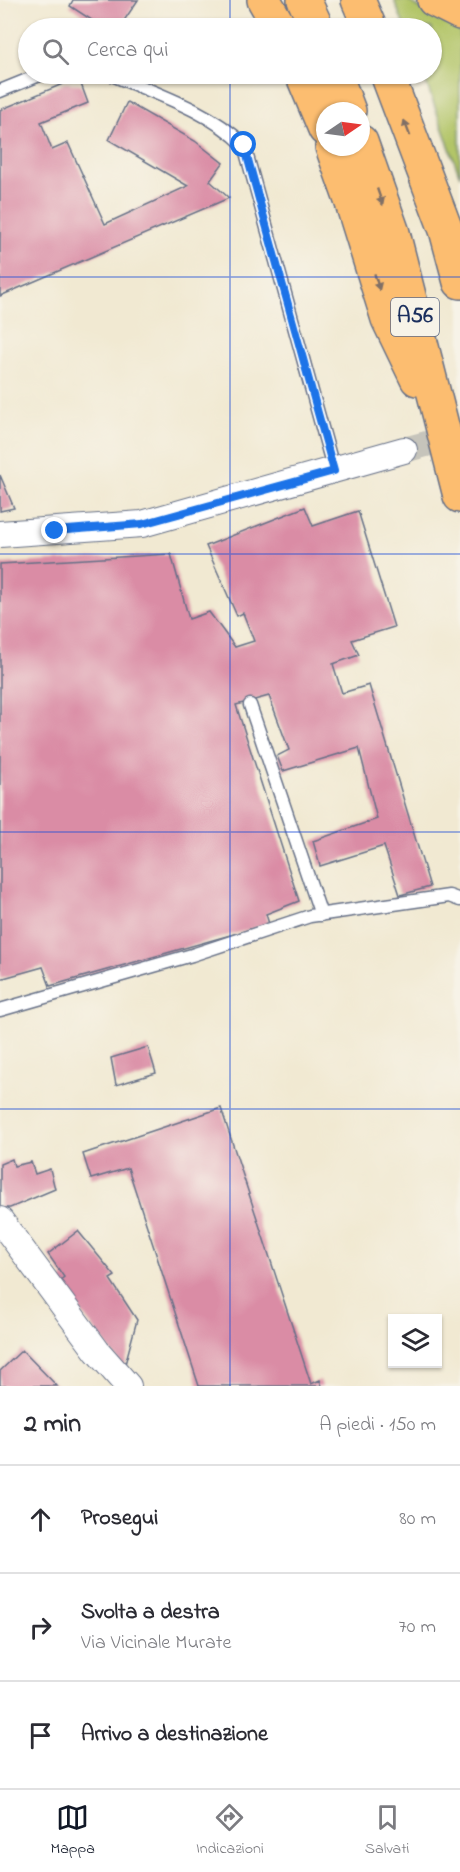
<!DOCTYPE html>
<html lang="it">
<head>
<meta charset="utf-8">
<style>
	body { margin:0; font-family:"Indie Flower",sans-serif; background:#f2f2f3; color:#2b2b33 }
	.controls { position:absolute; right:18px; bottom:18px; display:grid; overflow:hidden; border-radius:0px; box-shadow:0 2px 4px #0004 }
	.controls button { width:54px; height:54px; display:grid; place-items:center; padding:0; border:0; border-bottom:2px solid #e1e1e2; background:#fff; color:#2b2b33; font:30px sans-serif }
	.compass { position:absolute; left:316px; top:102px; width:54px; height:54px; border-radius:50%; background:#fff; box-shadow:0 2px 4px #0004; rotate:77deg }
	.stop { position:absolute; width:18px; height:18px; margin:-14px; border:4px solid #1a73e8; border-radius:50%; background:#fff }
	.stop.end { background:#1a73e8; border-color:#fff; box-shadow:0 2px 6px #0008 }
	.list { margin:0; padding:0; list-style:none }
	h2 { display:flex; justify-content:space-between; align-items:center; height:78px; margin:0; padding:0 24px; font-size:26px }
	h2 small { font-size:20px; font-weight:400; color:#7c7c81 }
	.list li { display:grid; grid-template-columns:39px 1fr auto; gap:18px; align-items:center; box-sizing:border-box; height:108px; padding:0 24px; border-top:2px solid #e1e1e2 }
	.list b { display:block; font-size:22px; white-space:nowrap }
	.list p { margin:0; font-size:20px; white-space:nowrap; color:#7c7c81 }
	.list em { font-size:20px; font-style:normal; color:#7c7c81 }
	.icon { flex:none; width:33px; height:33px; fill:none; stroke:currentColor; stroke-width:2; stroke-linecap:round; stroke-linejoin:round }
	.map { position:relative; flex:none; width:460px; height:1386px; overflow:hidden }
	.search { position:absolute; background:#fff; box-shadow:0 2px 4px #0004; left:18px; right:18px; top:18px; height:66px; display:flex; align-items:center; gap:15px; box-sizing:border-box; padding:0 21px; border-radius:33px; color:#7c7c81; font-size:22px }
	.sheet { height:402px; background:#fff }
	nav { display:flex; justify-content:space-around; align-items:center; box-sizing:border-box; height:84px; border-top:2px solid #e1e1e2; background:#fff; font-size:16px; color:#7c7c81 }
	nav a { display:grid; justify-items:center; gap:3px }
	nav .on { color:#111827 }
	.map>svg:first-child { display:block }
	.green { fill:#b2c568; stroke:#667a63; stroke-width:1.5 }
	.building { fill:#da8ca5 }
	.lines { fill:none; stroke-linecap:round; stroke-linejoin:round }
	.street-tunnel { stroke:#c6c4bb; stroke-width:26; stroke-dasharray:26 13; stroke-linecap:butt }
	.lane-casing { stroke:#667087; stroke-width:15 }
	.street-casing { stroke:#667087; stroke-width:28 }
	.highway-casing { stroke:#667087; stroke-width:36 }
	.lane { stroke:#fff; stroke-width:12 }
	.street { stroke:#fff; stroke-width:26 }
	.highway { stroke:#fcbd6f; stroke-width:33 }
	.oneway { fill:#806f66 }
	.route { stroke:#1a73e8; stroke-width:8 }
	.grid { fill:none; stroke:#1d4ed8; stroke-width:1.5; stroke-opacity:0.55 }
	.labels { text-anchor:middle; dominant-baseline:central; stroke-width:4.5; stroke-linejoin:round; paint-order:stroke }
	.shield { fill:#f7f3e8; stroke:#5d6a87; stroke-width:1.5 }
	.shield-label { font-size:22px; font-weight:bold; fill:#1b2f5e }
</style>
</head>
<body>
<div class="map">
<svg width="460" height="1386" viewBox="0 0 460 1386">
	<rect width="100%" height="100%" fill="#f7f3e8"/>
	<filter id="ink" filterUnits="userSpaceOnUse"><feTurbulence type="fractalNoise" baseFrequency=".0167" numOctaves="2"/><feDisplacementMap in="SourceGraphic" scale="12" xChannelSelector="R" yChannelSelector="G"/><feConvolveMatrix kernelMatrix="1 2 1 2 8 2 1 2 1" color-interpolation-filters="sRGB"/></filter>
	<filter id="wash" filterUnits="userSpaceOnUse"><feTurbulence type="fractalNoise" baseFrequency=".008" numOctaves="4" result="noise"/><feDisplacementMap in="SourceGraphic" scale="24" xChannelSelector="R" yChannelSelector="G"/><feGaussianBlur stdDeviation="1.35" result="paint"/><feColorMatrix in="noise" values="0 0 0 0 0 0 0 0 0 0 0 0 0 0 0 0 0 1.4 0 .05"/><feComposite in="paint" operator="in"/></filter>
	<g filter="url(#wash)">
		<rect width="100%" height="100%" fill="#f1e9d2"/>
		<path class="green" d="M394,0H407L460,32V176L423,74H432V28H405Z"/>
		<g id="blocks">
			<path class="building" d="M73,0H138L119,28H104L70,6Z
				M65,83L81,84L88,103L41,122L52,150L68,143L105,224L188,186L109,140L127,102L195,141L223,163L210,181L229,198L0,296V110Z
				M0,475L14,508L0,511Z
				M305,507L313,526L358,511L394,627L352,640L359,655L333,664L342,693L369,685L430,887L400,895L384,846L320,866L313,841L377,819L359,748L283,771L277,756L289,750L269,696L236,705L299,901L266,914L269,924L50,986L43,967L0,979V564L171,554L189,619L209,612L235,647L254,641L243,613L237,616L206,546Z
				M148,1047L156,1073L116,1085L111,1058Z
				M221,1108L311,1384L320,1380L322,1386H199L128,1168L91,1179L83,1154Z
				M12,1159L14,1166L31,1162L35,1174L50,1169L55,1189L10,1208H0V1164Z
				M78,1231L115,1276L110,1279L137,1320L124,1368L58,1282L64,1277L48,1254Z
				M22,1350L57,1386H0V1371Z"/>
		</g>
	</g>
	<g filter="url(#ink)">
		<use href="#blocks" fill-opacity="0" stroke="#667087" stroke-width="1.5"/>
		<g class="lines">
			<path class="street-tunnel" d="M404,450L460,435"/>
			<defs>
				<path id="lane" d="M110,74C154,93 209,110 244,145L334,471
					M0,91L42,74
					M250,705L321,915
					M0,1010L192,955L310,916L449,896L460,900"/>
				<path id="street" d="M0,534L142,524L404,450
					M0,1220L97,1351L128,1386"/>
				<path id="highway" d="M264,0L280,28
					M304,0L317,28
					M358,0L370,28
					M434,0L460,13
					M302,74L325,129
					M335,74L349,111
					M387,74L446,230L460,282
					M361,142L393,233L460,496
					M332,147L352,203L388,319L417,379"/>
			</defs>
			<use href="#lane" class="lane-casing"/>
			<use href="#street" class="street-casing"/>
			<use href="#highway" class="highway-casing"/>
			<use href="#lane" class="lane"/>
			<use href="#street" class="street"/>
			<use href="#highway" class="highway"/>
		</g>
		<defs><path id="oneway-solid" d="M-6-.8H1V-3.2L6.5 0L1 3.2V.8H-6Z" transform="scale(1.5)"/></defs>
		<g class="oneway">
			<use href="#oneway-solid" transform="translate(407 128) rotate(-111)"/>
			<use href="#oneway-solid" transform="translate(380 197) rotate(71)"/>
			<use href="#oneway-solid" transform="translate(377 282) rotate(73)"/>
		</g>
	</g>
	<g class="lines" filter="url(#ink)">
		<path class="route" d="M55,531L142,524L334,471L244,145"/>
	</g>
	<path class="grid" d="M230,0V28M230,74V1386M0,277H460M0,554H460M0,832H460M0,1109H460"/>
	<g class="labels">
		<rect class="shield" x="391" y="298" width="48" height="38" rx="4.5"/>
		<g class="shield-label">
			<text x="415" y="317">A56</text>
		</g>
	</g>
</svg>
<div class="controls">
<button><svg class="icon" aria-label="layers" viewBox="0 0 24 24"><path d="M12 4l9 5-9 5-9-5zM3 14l9 5 9-5"/></svg></button>
</div>
<svg class="compass" viewBox="-18 -18 36 36"><path d="M0-13l5 13h-10z" fill="#e53935"/><path d="M0 13l5-13h-10z" fill="#7c7c81"/></svg>
<div class="stop" style="left:244px;top:145px"></div>
<div class="stop end" style="left:55px;top:531px"></div>
<div class="search"><svg class="icon" aria-label="search" viewBox="0 0 24 24"><circle cx="10" cy="10" r="6"/><path d="M15 15l6 6"/></svg>Cerca qui</div>
</div>
<section class="sheet">
<h2>2 min<small>A piedi · 150 m</small></h2>
<ul class="list">
<li><svg class="icon" aria-label="ahead" viewBox="0 0 24 24"><path d="M12 20V5M6 11l6-6 6 6"/></svg><div><b>Prosegui</b></div><em>80 m</em></li>
<li><svg class="icon" aria-label="right" viewBox="0 0 24 24"><path d="M7 20v-9h11M14 6l5 5-5 5"/></svg><div><b>Svolta a destra</b><p>Via Vicinale Murate</p></div><em>70 m</em></li>
<li><svg class="icon" aria-label="arrive" viewBox="0 0 24 24"><path d="M6 21V4h12l-3 4 3 4H6"/></svg><div><b>Arrivo a destinazione</b></div></li>
</ul>
</section>
<nav>
<a class="on"><svg class="icon" aria-label="map" viewBox="0 0 24 24"><path d="M3 6l6-2 6 2 6-2v14l-6 2-6-2-6 2zM9 4v14M15 6v14"/></svg>Mappa</a>
<a><svg class="icon" aria-label="directions" viewBox="0 0 24 24"><path d="M12 3l9 9-9 9-9-9zM9 14v-3h6M13 9l2 2-2 2"/></svg>Indicazioni</a>
<a><svg class="icon" aria-label="saved" viewBox="0 0 24 24"><path d="M7 4h10v16l-5-4-5 4z"/></svg>Salvati</a>
</nav>
</body>
</html>
